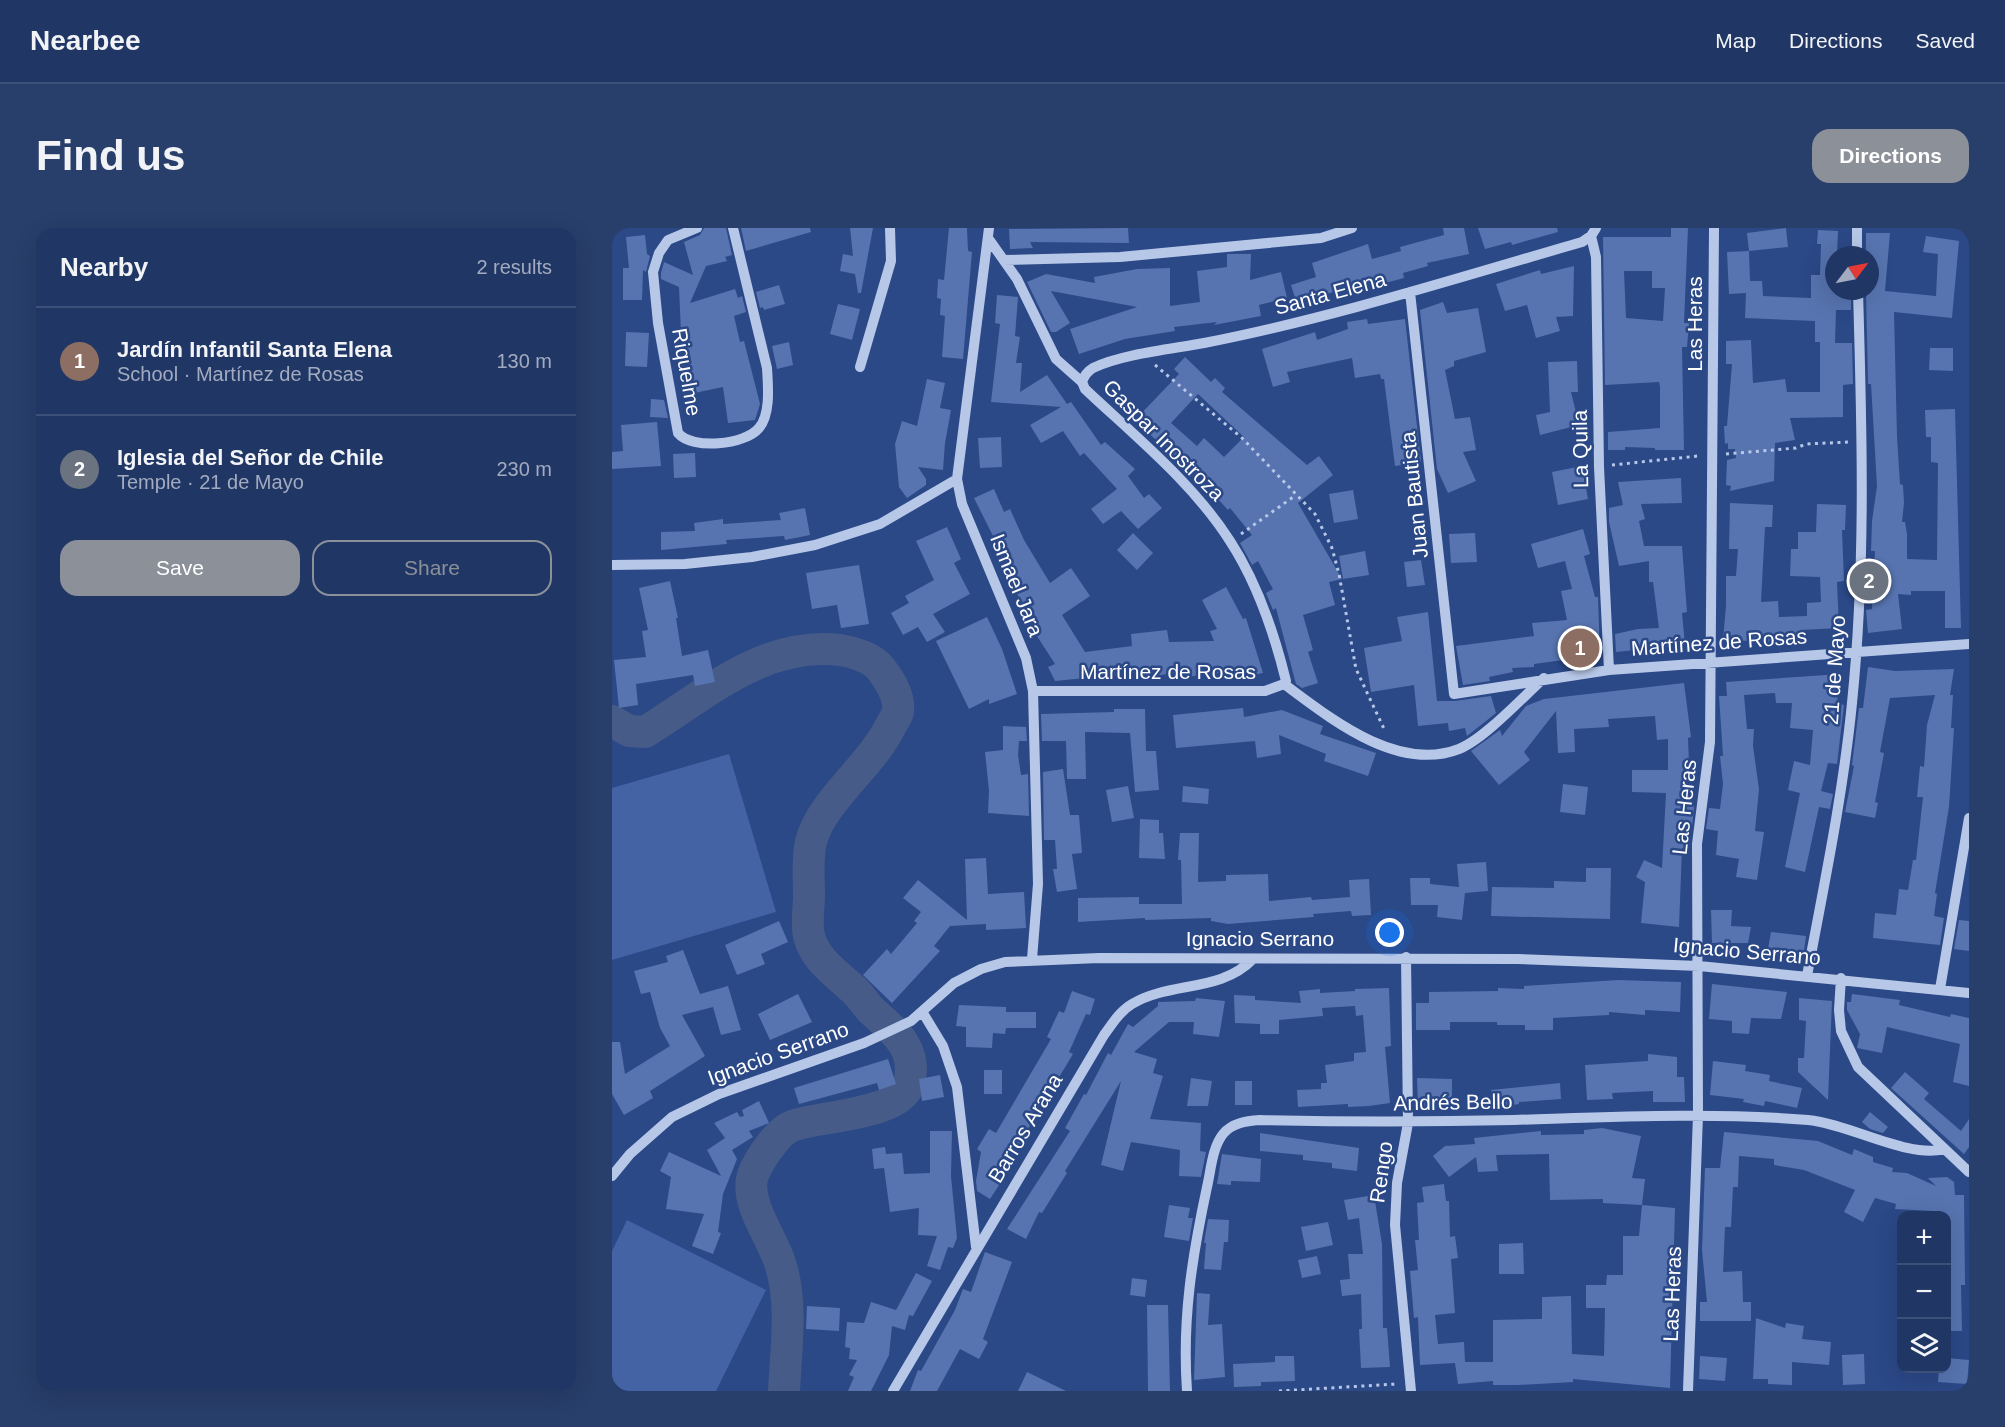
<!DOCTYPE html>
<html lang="en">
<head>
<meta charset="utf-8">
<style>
	body { margin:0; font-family:Helvetica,sans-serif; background:#283e6b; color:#f1f3f6 }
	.controls { position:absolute; right:18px; bottom:18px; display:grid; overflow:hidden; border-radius:12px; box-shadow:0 6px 24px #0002 }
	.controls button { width:54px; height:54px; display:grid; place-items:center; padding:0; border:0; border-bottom:2px solid #3d5079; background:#203665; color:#f1f3f6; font:30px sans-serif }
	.compass { position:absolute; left:1213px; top:18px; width:54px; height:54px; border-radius:50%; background:#203665; box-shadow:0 6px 24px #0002; rotate:58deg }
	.you { position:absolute; left:778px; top:705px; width:21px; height:21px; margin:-15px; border:4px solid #fff; border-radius:50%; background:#1a73e8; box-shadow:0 0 0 9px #1a73e833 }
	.badge { display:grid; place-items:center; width:39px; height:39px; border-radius:50%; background:#8c9099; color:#fff; font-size:20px; font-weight:700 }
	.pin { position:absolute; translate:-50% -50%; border:3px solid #fff; box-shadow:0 2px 6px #0006 }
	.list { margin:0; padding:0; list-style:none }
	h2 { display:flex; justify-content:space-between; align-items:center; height:78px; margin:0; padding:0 24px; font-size:26px }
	h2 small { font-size:20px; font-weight:400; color:#a2abbf }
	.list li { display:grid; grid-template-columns:39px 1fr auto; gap:18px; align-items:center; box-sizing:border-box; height:108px; padding:0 24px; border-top:2px solid #3d5079 }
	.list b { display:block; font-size:22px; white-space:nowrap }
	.list p { margin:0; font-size:20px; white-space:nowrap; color:#a2abbf }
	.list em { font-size:20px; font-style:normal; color:#a2abbf }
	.actions { display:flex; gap:12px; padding:18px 24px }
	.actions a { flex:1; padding:14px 0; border:2px solid #8c9099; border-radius:18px; text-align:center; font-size:21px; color:#8c9099 }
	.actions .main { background:#8c9099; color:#fff }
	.icon { flex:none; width:33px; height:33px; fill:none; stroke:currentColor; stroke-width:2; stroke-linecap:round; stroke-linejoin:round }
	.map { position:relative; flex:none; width:1357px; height:1163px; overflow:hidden; border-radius:18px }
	header { display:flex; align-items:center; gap:36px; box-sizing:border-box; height:84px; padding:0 30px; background:#203665; border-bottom:2px solid #3d5079 }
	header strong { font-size:28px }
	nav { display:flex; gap:33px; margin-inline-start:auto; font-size:21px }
	.intro { display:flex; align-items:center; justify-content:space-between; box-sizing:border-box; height:144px; padding:0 36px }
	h1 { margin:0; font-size:42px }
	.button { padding:15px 27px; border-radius:18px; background:#8c9099; color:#fff; font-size:21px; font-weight:700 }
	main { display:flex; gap:36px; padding:0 36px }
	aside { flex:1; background:#203665; border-radius:18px; box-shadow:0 6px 24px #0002 }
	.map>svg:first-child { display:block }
	.green { fill:#4363a5 }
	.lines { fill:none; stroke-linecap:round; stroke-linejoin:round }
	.river { stroke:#465b88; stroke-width:32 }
	.building { fill:#5774b0; fill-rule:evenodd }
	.path { stroke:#b7c7e8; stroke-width:3; stroke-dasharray:3 4.5; stroke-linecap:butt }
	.minor { stroke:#b7c7e8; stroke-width:10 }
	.labels { text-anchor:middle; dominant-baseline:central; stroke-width:5; stroke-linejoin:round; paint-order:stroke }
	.street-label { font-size:21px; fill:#fff; stroke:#2b4887 }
</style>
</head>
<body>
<header>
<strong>Nearbee</strong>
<nav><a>Map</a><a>Directions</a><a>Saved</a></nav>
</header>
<div class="intro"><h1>Find us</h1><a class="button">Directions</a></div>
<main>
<aside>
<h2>Nearby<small>2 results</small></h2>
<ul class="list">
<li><span class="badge" style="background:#8d6e63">1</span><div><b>Jardín Infantil Santa Elena</b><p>School · Martínez de Rosas</p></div><em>130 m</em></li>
<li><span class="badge" style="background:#6b7280">2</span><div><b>Iglesia del Señor de Chile</b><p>Temple · 21 de Mayo</p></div><em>230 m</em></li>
</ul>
<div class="actions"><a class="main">Save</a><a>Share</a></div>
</aside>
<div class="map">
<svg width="1357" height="1163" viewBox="0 0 1357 1163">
	<rect width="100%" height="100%" fill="#2b4887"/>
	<path class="green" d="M117,526L164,684L0,732V560Z
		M15,992L154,1062L104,1163H0V1023Z"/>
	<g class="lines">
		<path class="river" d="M0,493L17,503L33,504C95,466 151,413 228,422C241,424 261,430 269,441C278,453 288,468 286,484C285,488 280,495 278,499C259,538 208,575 199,614C195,630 197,650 197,667C197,680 194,696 197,708C203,732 225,746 241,761C248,767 253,776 260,783C283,804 306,821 297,856C289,887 206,888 180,898C166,903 146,933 141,947C132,974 160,1009 168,1035C181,1074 174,1122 172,1163"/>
	</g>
	<path class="building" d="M92,0H114L120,27L113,29L115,33L94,38L78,75L123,61L126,70L130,68L134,84L122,88L128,114L132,113L148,176L143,192L116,195L111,159L73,167L70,155L72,105H69L67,59L49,51V45L52,34L81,47L72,14L88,7Z
		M129,0H198L199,4L134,23Z
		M238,0H261L249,65H246L243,46L228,43L231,26L241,28Z
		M337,0H355L356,23L360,24L351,131L330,129L333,88L328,87L329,71L325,70L326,51L332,52Z
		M516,0L517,15L418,14L421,20L398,21L397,1Z
		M831,0H852L857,26L815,35L816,38L791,45L792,50L773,55L771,50L748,57V55L685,76L679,57L704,49L700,35L756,16L760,31L789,23L788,19L832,7Z
		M866,0H945L946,4L900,17L899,14L873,21Z
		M1059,0H1076L1072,95H1077L1075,119H1070L1072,222H1043V220L1013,219V222H996V204L1048,200V159L1047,154L993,157L991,9H1059ZM1012,43H1040V60H1053L1051,93L1014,90Z
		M1174,0L1176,19L1137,23L1135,5Z
		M1206,2L1226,3L1225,27H1222V63H1239V82H1224L1223,115H1240L1241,156L1231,157V189L1178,190L1183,212L1163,215L1162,253L1118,263L1119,258L1114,257L1115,232L1124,230L1123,221H1116V215L1113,216L1112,198H1115L1120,136H1114V113L1139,112L1141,155L1173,151L1175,164H1208V114H1203V93L1133,90L1134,65L1117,66L1115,24L1137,23L1138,53H1150L1151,68L1199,70V47H1208L1209,16H1205Z
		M1254,5H1278L1273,63L1324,68L1326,26L1311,24L1314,8L1347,13L1340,90L1282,84L1285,209L1288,256L1291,257L1292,275L1290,294H1293L1295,306V331L1325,332L1326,235L1319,234V209H1314L1313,182L1343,181L1349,400H1333V363H1299V367L1286,366L1290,401L1256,405L1254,382L1260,381L1263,323H1259L1260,293L1265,258L1259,156H1256L1254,63H1258V26H1254Z
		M33,7L35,26L38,28L34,44L31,42L30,72H11V40H17L14,9Z
		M615,26H639L638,52L669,44L675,70L647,77L649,88L602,97L605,94L562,99L563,103L513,111L467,126L458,101L525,79L439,63L458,95L444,104H439L415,54L434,46L483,55L482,49L525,41L558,40V78L588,74L585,43L615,39Z
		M962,38L961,88L944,89L948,103L924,110L915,77L893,83L884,56L928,42L929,46Z
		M167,57L173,76L152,82L151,79L148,80L144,64Z
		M385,67L406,69L403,108L408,109L404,135H410L408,164L435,147L455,176L459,174L489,217L493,214L523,241L516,248L532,270L537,266L550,280L526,301L509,283L491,296L479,281L505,261L472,225L468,228L451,203L429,215L418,197L449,179L379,174L388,96L383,95Z
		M831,74L835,85L866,80L874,124L842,133V138L833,142L843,191L858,189L864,222L851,224L864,253L836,265L825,241L808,82Z
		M226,76L248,81L240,112L218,106Z
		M755,91L756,96L793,91L809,234L783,238L772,151H769L768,146L743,150L740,130L675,144L678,154L661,159L650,121L703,104L705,112L736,101L735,94Z
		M14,104L37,105L35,139L13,138Z
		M177,114L181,137L165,141L160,118Z
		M1318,120H1341V143L1317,142Z
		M573,129L599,154L603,150L613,160L610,164L695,237L707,228L721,247L686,275L730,351L717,354L723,377L691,387L701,422L696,424L706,455L690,460L684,456L664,380L661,382L654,365L661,361L646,333L640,337L628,315L640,307L618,280L616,282L605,270L609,266L589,246L587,248L522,193L567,146L562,141ZM586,166L632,209L612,229L592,210L585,218L559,195Z
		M965,133L966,164H959L967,197L928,207L924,187L938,184L936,134Z
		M315,151L333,155L328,180L339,182L333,215L331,242L306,239L314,251V257L295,270L287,259L283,216L290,193L305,198Z
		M39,171L52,172L56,190L38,189Z
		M45,194L49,238L0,241V224L11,223L9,197Z
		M389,209L390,239L368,240L366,210Z
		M83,225L84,249L62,250L61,226Z
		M970,238L976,271L946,277L940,244Z
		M1069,250L1070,275L1029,276L1033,291L1027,293L1032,318H1070L1075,384L1070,385L1073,417L1004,424L1003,406L1026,401L1047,400L1041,354H1037V333L1007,338L997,294V280L1011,277L1006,254Z
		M382,261L392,284L398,281L412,312L438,355L459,340L478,368L450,387L473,424L520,418L519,406L555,402L557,414L602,413L598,403L605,401L590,372L614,359L631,391L634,390L651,445L627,450L625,443L573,449L572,444L524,450V445L443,453L436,439L443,436L423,405L427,402L405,366L408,364L388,330L391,328L362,270Z
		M741,262L746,291L722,295L717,266Z
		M1118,275L1161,277L1160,299H1153L1149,374L1166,373L1167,389L1195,388V375L1209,374L1208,349L1178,348L1179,321H1186V304H1204L1205,276L1234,277L1233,302H1230L1232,353L1225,354L1227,400L1189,402V407L1167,408L1168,414L1111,412L1114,378V348H1124L1126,321H1117Z
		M193,280L198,307L173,312L172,308L114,312L115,316L49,322V304L83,303L82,295L111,291V296L169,292L167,285Z
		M335,299L349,331L342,335L358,366L321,386L333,404L315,414L306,399L291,407L279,385L297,375L293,368L322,352L304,313Z
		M971,301L978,326L972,328L983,369H986L988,427L922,436V439L900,440L901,444L877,449L878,453L851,457L844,418L922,408L920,395L955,392L949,363L960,361L953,333L926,340L919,316Z
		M521,305L541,325L525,342L505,322Z
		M863,305L865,334L839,335L837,306Z
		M753,323L757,347L731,351L727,328Z
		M809,332L813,357L795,359L792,334Z
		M247,337L257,396L229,400L225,377L200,381L194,345Z
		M58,353L66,390H64L70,428L96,422L103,454L83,458L81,447L24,456L26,477L7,480L2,432L34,429L30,403L36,402L27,360Z
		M816,384L825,473H843L879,468L884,485L855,508L853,500L837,503L836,495L806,498L802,457L759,464L752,420L790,413L785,389Z
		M375,389L390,421L405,466L377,476V471L357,481L324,413Z
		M1256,439L1283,443L1342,441L1338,467H1341L1339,500H1342L1337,579L1323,665L1325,666L1322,688L1332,690L1328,717L1261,710L1263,685L1284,687L1287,661L1296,662L1301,632H1304L1311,569H1305L1308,538L1312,539L1315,497L1323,467L1278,470L1268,524L1272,525L1263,574L1266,575L1263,590L1233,584L1242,538L1240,537L1247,480H1251Z
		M1228,446L1225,475L1232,477L1225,536L1216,535L1209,563L1221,566L1218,581L1207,579L1193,644L1173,639L1188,565L1176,562L1182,533L1198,537L1201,502L1178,500L1180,475H1164L1163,465L1132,467L1135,501H1142L1141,518L1147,561L1143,603L1152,604L1145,652L1124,649L1127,631L1104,627L1106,603L1094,601L1097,580L1108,581L1111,556L1108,528H1111L1107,468H1115L1114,454Z
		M1072,455L1079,509L1076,510L1077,536H1073V567H1076L1075,578H1082L1080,599H1074V620H1070L1067,699L1029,695L1033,654L1024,649L1032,632L1050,640L1054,565L1020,564V542H1056V511L1045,512L1043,488L996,491L997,499L962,501L963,524L946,525L944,483L912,524L918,532L887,557L859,523L888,502L890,508L914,478L932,471Z
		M631,480L632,489L670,482L711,498L708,506L764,525L756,548L712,533L714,526L667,507L669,526L645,530L643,513L564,520L561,487Z
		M502,481H533L534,523H544L547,562L523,564L518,505L473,504L474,551H455L454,513H430L429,486L502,484Z
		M391,498L414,499L415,513H407L406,527L409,547L416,546L417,588L376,585L377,563L373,524L391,522Z
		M451,541L458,587H467L470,625L460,626L465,661L445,664L441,641H445L443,612H432L431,544Z
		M951,556L976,559L973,587L948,584Z
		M516,558L522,590L500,594L494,562Z
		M571,558L597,561L596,576L570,574Z
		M528,591L547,592V605H551L553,631L527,630Z
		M568,605H587L586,654L614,653V647L656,646L657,673L699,669L700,672L738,669L737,652L757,651L759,687L740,688L739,683L701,686L702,689L616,696L599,693V690L533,692V690L466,694V670L527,669V676H570L569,632H566Z
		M374,630L376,666L412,664L414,700L374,702V696L338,698L322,718L328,723L280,775L251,747L275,721L279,726L305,695L302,693L309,684L291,670L306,652L355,692L353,631Z
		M874,634L876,663L853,665L850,692L825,689L826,677H799L798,650H818V656L847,659L845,636Z
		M974,640H999L998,691L879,688L880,659L942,660V653L974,654Z
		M1099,682H1120L1119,698L1139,699L1136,715H1100Z
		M1347,692L1357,693V723L1342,721Z
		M167,693L176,714L149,726L153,736L125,747L113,717Z
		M1159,704L1194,708L1191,730L1155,726Z
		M71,722L88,766L116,758L129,802L109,807L101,779L70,787L93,828L38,863L41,870L12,887L0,866V814H8L13,846L58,818L48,800L38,764L29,766L22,743L56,734L54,728Z
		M1006,752L1069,754L1068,784L1033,782V787L997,784V787L941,790V802H913V797H885V794H838V802H804V775H817V764L886,763V760L912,761V758Z
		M1100,756L1175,764L1169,791L1139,790L1137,806L1120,805V793L1097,791Z
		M777,760L779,818L773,819L778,875L757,878L736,879V876L686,879L685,862L709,861V855H715L713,837L742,833V825L754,824L751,787L744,788L743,778L710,780L711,788L667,792V806H648V796L623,795L622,767L643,768V772L689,775L687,763L708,761V765L743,763V761Z
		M460,763L483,771L478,787L474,786L457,824L461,826L434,871L431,869L414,906L392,943L395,945L378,971L365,963L364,953L369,924L365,921L377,901L384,905L439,811L435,809L447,783L452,785Z
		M186,766L200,794L158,812L146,786Z
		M1240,766L1288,772L1287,777L1338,789L1339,786L1357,790V858L1341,854L1348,816L1275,799L1270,825L1245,820L1248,806L1235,782V774H1239Z
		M584,770L613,773L607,809L581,806L582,794H557L522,824L545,831L541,845L551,848L538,891L589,895L588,923L594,924L589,949L567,948L568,922L519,914L511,943L489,937L509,853L453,943L455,945L430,985L427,984L414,1011L395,1001L458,903L453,900L472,866L474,867L496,825L499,827L516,796L521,799L546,778V774L583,773Z
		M1187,770L1220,773L1216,872L1186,844V830H1192L1194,793L1187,792Z
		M347,777L394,779V784H424V800H394L393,806L381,805L380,820L354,819V799L344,798Z
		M1036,826L1065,829V849H1072L1073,874H1041V863L1000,865L1001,871L975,872L973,837L1036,833Z
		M276,831L284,856L267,862L265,855L187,876L182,860Z
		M1101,833L1134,837L1133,843L1158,847L1157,853L1190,860L1185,880L1153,873L1152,878L1131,874L1132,871L1098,867Z
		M372,842H390V866H372Z
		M1293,844L1317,865L1312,871L1349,903L1357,891V919L1352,926L1279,860Z
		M328,847L332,869L310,873L307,851Z
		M579,850L600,853L596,878H575Z
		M805,850L840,851V881L806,880Z
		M623,853H640V877H623Z
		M948,855L949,871L907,874V876L881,880L879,862Z
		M147,873L157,895L137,903L141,909L120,922L125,931L111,966L106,1004L109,1005L101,1026L80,1018L92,986L54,981L59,949L48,943L57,924L109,948L95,922L113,910L102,895L125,884L128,889L132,888L130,882Z
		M1258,884L1276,899L1271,905L1258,901L1250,894Z
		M990,900L1029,908L1020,950L1033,951L1030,977L991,975V971L938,972L937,926L884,927L886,943L866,944L864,929L837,949L821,928L833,918L863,916L862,910L929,903V907L972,906V902Z
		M318,903H340L339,948L345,1010L341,1020L336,1019L328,1042L315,1038L325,1008L306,1007L307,980L278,984L272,940L262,941L260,921L273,919L274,926L290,925L292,946L318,945Z
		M1112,904L1206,913L1240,927L1242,921L1261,929V934L1281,940L1280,944L1295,945L1324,958L1316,950L1335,949L1342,954L1343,967H1352L1353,1057H1349L1350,1103H1335V987L1321,983L1283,981L1284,976L1263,970L1251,994L1232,984L1243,962L1192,942L1162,937V931L1127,928L1126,959H1121L1119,999H1113L1111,1044L1130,1043L1131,1074H1139V1093H1088V1074H1095L1090,1022L1093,940H1108Z
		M648,905L747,920L745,943L720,940V935L691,932V927L648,923Z
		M610,926L649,931L648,954L619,953V957L605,956Z
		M832,956L834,973H837L838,1009L843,1008L846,1030L839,1031L843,1085L823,1087L826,1116L852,1114L853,1134H881V1092L930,1091V1069L959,1068L960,1126L992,1128L993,1080H974V1057H994L995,1047H1011V1008H1027L1030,977L1063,980L1058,1160L961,1151V1154L906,1157H881V1153L846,1156L843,1135L808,1137L806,1089L802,1090L798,1043L806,1042L803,1012H807L805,975L812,974L810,959Z
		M762,967L770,1016L771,1100H775L778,1139L749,1140L747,1101H750L749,1066L730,1068L728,1052L738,1051L736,1026H751L747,990L736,992L732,972Z
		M557,977L578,980L576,990H581L577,1013L552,1009Z
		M596,991L617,992L616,1014H612L609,1042L592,1041L594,1015H592Z
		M716,994L721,1017L694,1023L689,999Z
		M911,1015L912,1046H887V1016Z
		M373,1024L400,1034L371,1111L376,1114L367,1131L348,1121L325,1163H298L306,1142L309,1143L343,1082L351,1061L359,1064Z
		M705,1028L709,1046L690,1050L686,1032Z
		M304,1045L320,1053L301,1088L297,1087L293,1102L280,1098L277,1127L259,1163H236L242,1149L237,1147L245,1132L237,1131L238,1120L233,1119L235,1094L252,1095L259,1074L284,1082Z
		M520,1050L535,1052L533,1069L518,1067Z
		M585,1065L598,1066L596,1097L610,1096L613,1149L582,1152Z
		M535,1077H556L558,1163H536Z
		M195,1078L228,1080L227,1103L194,1101Z
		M1144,1090L1173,1100L1174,1095L1192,1098L1190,1111L1219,1114L1217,1137L1180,1134V1157L1156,1156V1151H1141Z
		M1252,1126L1253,1156L1231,1157L1230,1127Z
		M663,1128H682L683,1153L649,1154V1158L622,1159L621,1136L663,1134Z
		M1088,1128L1115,1130L1113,1153L1087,1151Z
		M1335,1130L1357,1132L1355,1156L1326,1154L1327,1140H1335Z
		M415,1144L454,1163H406Z"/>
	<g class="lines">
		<path class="path" d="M543,137L630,210L703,286L720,320L727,346L744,441L773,503
			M1114,226L1184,220L1194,216L1238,214
			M1000,237L1086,228
			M629,306L684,267
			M667,1163L785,1156"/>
		<path class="minor" d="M85,0L56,12L47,25L41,44L46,95L66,205C80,222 133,217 147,200C159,186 156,157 155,140L121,0
			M377,0L345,251L350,276L414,430L421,463L426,656L420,731
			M1245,0V27
			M979,8L984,29L987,239L997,442
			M376,10L405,51L444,131L470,154L473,161C524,209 581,255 618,313C646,356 662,404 674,453L672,456
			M392,32L508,29L709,10L740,0
			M798,64L842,466L997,442L1357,416
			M248,139L279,33L278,0
			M470,154C472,148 476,143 481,140C510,126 560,121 592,115C720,90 845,50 970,14L979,8L984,0
			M0,337L73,336L140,329L203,317L268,296L345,251
			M672,456C718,490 785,545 847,521C872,511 910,470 932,450
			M421,463H653L672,456
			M794,729L796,895L785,955L783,997L799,1163
			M1195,748C1212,657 1231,567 1240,475C1254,338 1250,200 1246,63
			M1229,750L1227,782L1229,803L1246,839L1357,944
			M1328,761L1357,590
			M311,785L331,818L345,859L364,1019
			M0,948L18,926L60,889L107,866L252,815L299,793L342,755L369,741L393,734L487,730L905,731L1087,738L1357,765
			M281,1163L492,807C500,796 508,783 520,776C558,753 608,765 641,731
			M575,1163C570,1091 580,1029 595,959C599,942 600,920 611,906C620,895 634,893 648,892C733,894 817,894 902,892C1000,889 1098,884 1196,892C1238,896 1296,931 1332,921
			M1076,1163L1086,887L1085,616L1098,514L1102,0"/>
	</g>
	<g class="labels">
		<g class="street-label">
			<text transform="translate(718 65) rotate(-15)">Santa Elena</text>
			<text transform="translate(1082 96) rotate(-90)">Las Heras</text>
			<text transform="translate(75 144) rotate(80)">Riquelme</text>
			<text transform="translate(552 212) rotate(45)">Gaspar Inostroza</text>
			<text transform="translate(968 221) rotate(-91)">La Quila</text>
			<text transform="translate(802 267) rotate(-96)">Juan Bautista</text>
			<text transform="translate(405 357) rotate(68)">Ismael Jara</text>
			<text transform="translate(1107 414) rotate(-4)">Martínez de Rosas</text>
			<text transform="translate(1222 442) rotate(-86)">21 de Mayo</text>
			<text x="556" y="443">Martínez de Rosas</text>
			<text transform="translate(1072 579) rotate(-84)">Las Heras</text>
			<text x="648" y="710">Ignacio Serrano</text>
			<text transform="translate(1135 723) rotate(5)">Ignacio Serrano</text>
			<text transform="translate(166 825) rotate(-20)">Ignacio Serrano</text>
			<text transform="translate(841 874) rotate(-1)">Andrés Bello</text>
			<text transform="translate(413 900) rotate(-59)">Barros Arana</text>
			<text transform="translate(769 944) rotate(-82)">Rengo</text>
			<text transform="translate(1060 1066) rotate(-88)">Las Heras</text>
		</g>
	</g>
</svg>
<div class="controls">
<button>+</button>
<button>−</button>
<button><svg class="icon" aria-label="layers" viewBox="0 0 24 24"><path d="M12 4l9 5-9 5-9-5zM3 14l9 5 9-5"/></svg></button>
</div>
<svg class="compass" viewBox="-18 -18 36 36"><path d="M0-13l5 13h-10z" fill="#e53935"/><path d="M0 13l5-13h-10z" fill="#a2abbf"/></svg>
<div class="you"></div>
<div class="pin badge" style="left:968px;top:420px;background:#8d6e63">1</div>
<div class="pin badge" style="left:1257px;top:353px;background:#6b7280">2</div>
</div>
</main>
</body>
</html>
